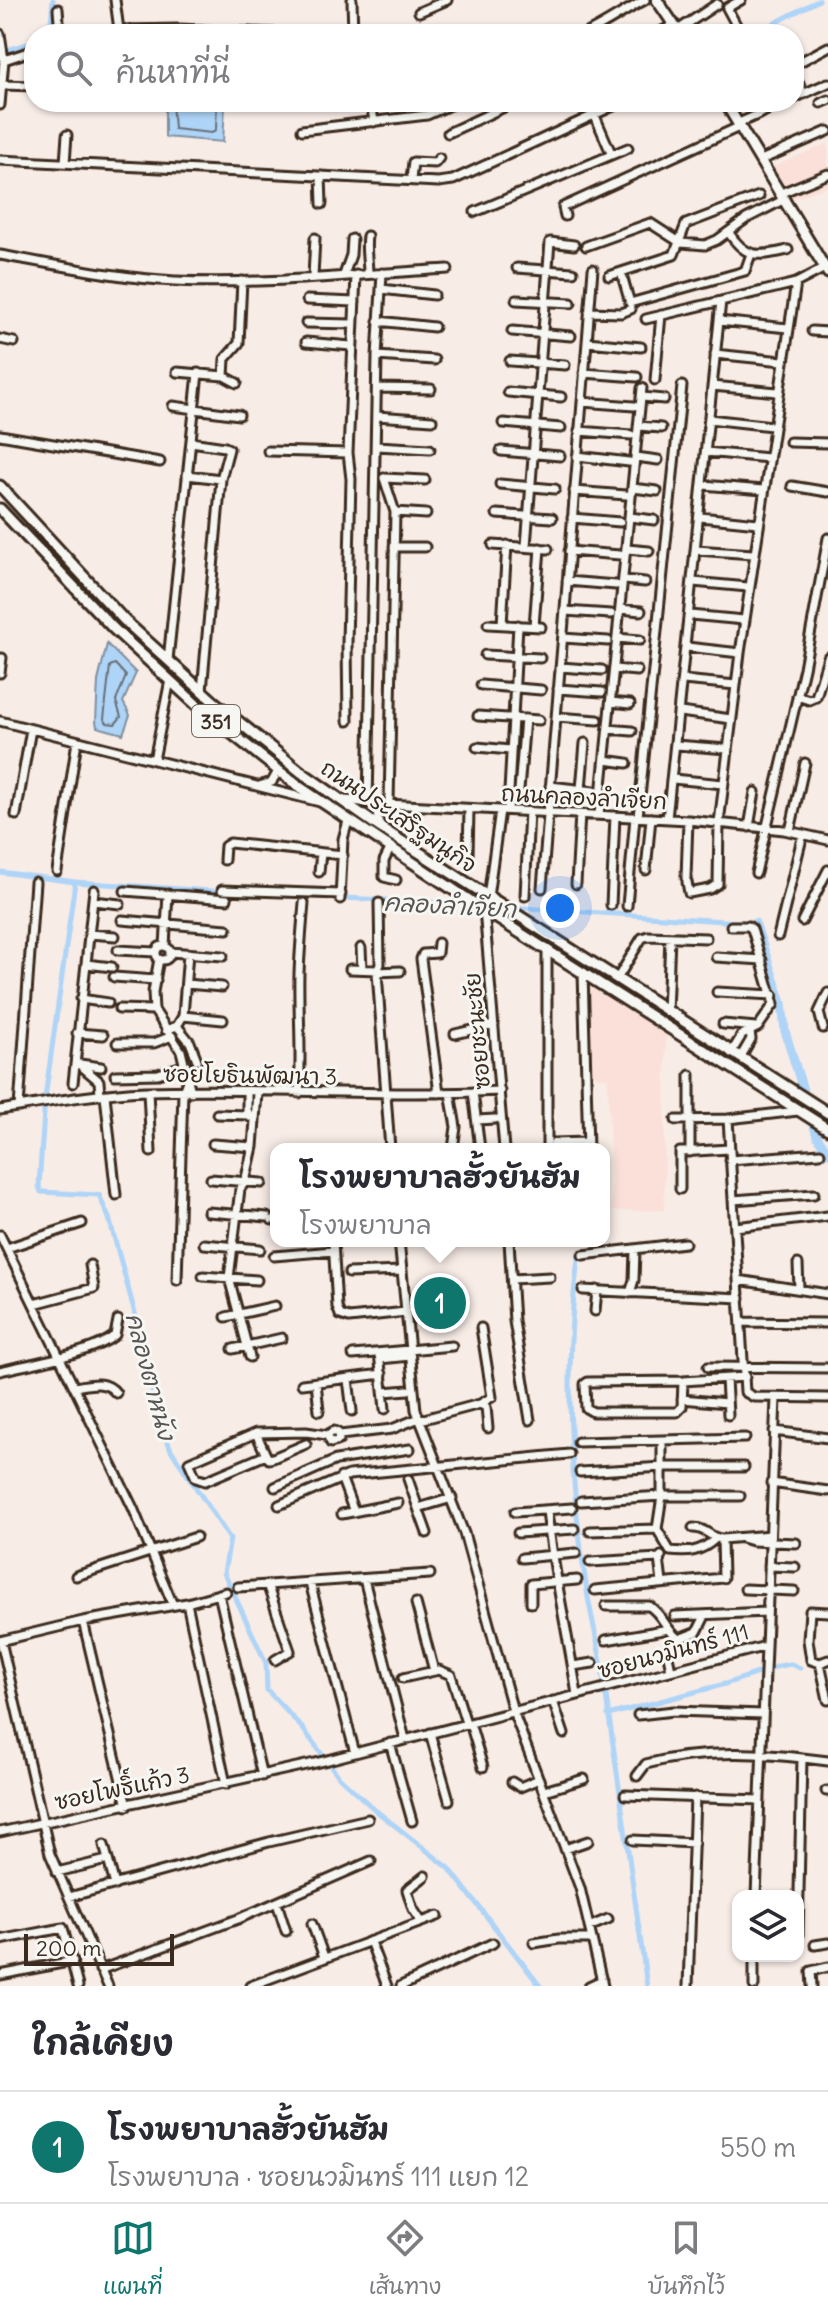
<!DOCTYPE html>
<html lang="th">
<head>
<meta charset="utf-8">
<style>
	body { margin:0; font-family:Delius,"Playpen Sans Thai",sans-serif; background:#f7f7f7; color:#2b2b33 }
	.controls { position:absolute; right:24px; bottom:24px; display:grid; overflow:hidden; border-radius:16px; box-shadow:0 2px 6px #0004 }
	.controls button { width:72px; height:72px; display:grid; place-items:center; padding:0; border:0; border-bottom:2px solid #e1e1e2; background:#fff; color:#2b2b33; font:40px sans-serif }
	.scale { position:absolute; left:24px; bottom:20px; width:150px; box-sizing:border-box; padding-left:8px; border:4px solid #3b2a1e; border-top:0; font-size:22px; line-height:28px; white-space:nowrap; color:#3b2a1e; -webkit-text-stroke:6px #f6f6f2; paint-order:stroke }
	.you { position:absolute; left:560px; top:908px; width:28px; height:28px; margin:-20px; border:6px solid #fff; border-radius:50%; background:#1a73e8; box-shadow:0 0 0 12px #1a73e833 }
	.badge { display:grid; place-items:center; width:52px; height:52px; border-radius:50%; background:#0f766e; color:#fff; font-size:26px; font-weight:700 }
	.pin { position:absolute; translate:-50% -50%; border:4px solid #fff; box-shadow:0 2px 8px #0006 }
	.popup { position:absolute; left:270px; top:1143px; width:340px; height:104px; box-sizing:border-box; display:grid; place-content:center; border-radius:16px; background:#fff; filter:drop-shadow(0 2px 6px #0005); font-size:26px; white-space:nowrap; color:#7c7c81 }
	.popup b { font-size:30px; color:#2b2b33 }
	.popup::after { content:''; position:absolute; left:50%; top:100%; margin-left:-16px; border:16px solid transparent; border-top-color:#fff }
	.list { margin:0; padding:0; list-style:none }
	h2 { display:flex; justify-content:space-between; align-items:center; height:104px; margin:0; padding:0 32px; font-size:34px }
	h2 small { font-size:26px; font-weight:400; color:#7c7c81 }
	.list li { display:grid; grid-template-columns:52px 1fr auto; gap:24px; align-items:center; box-sizing:border-box; height:112px; padding:0 32px; border-top:2px solid #e1e1e2 }
	.list b { display:block; font-size:30px; white-space:nowrap }
	.list p { margin:0; font-size:26px; white-space:nowrap; color:#7c7c81 }
	.list em { font-size:26px; font-style:normal; color:#7c7c81 }
	.icon { flex:none; width:44px; height:44px; fill:none; stroke:currentColor; stroke-width:2; stroke-linecap:round; stroke-linejoin:round }
	.map { position:relative; flex:none; width:828px; height:1986px; overflow:hidden }
	.search { position:absolute; background:#fff; box-shadow:0 2px 6px #0004; left:24px; right:24px; top:24px; height:88px; display:flex; align-items:center; gap:20px; box-sizing:border-box; padding:0 28px; border-radius:32px; color:#7c7c81; font-size:30px }
	.sheet { height:216px; background:#fff }
	nav { display:flex; justify-content:space-around; align-items:center; box-sizing:border-box; height:112px; border-top:2px solid #e1e1e2; background:#fff; font-size:22px; color:#7c7c81 }
	nav a { display:grid; justify-items:center; gap:4px }
	nav .on { color:#0f766e }
	.map>svg:first-child { display:block }
	.built { fill:#fae0d8 }
	.water { fill:#aed4f7; stroke:#8090a0; stroke-width:2 }
	.lines { fill:none; stroke-linecap:round; stroke-linejoin:round }
	.shore { stroke:#696e75; stroke-width:2 }
	.canal { stroke:#aed4f7; stroke-width:5 }
	.river { stroke:#aed4f7; stroke-width:9 }
	.minor-casing { stroke:#3b2a1e; stroke-width:13 }
	.major-casing { stroke:#3b2a1e; stroke-width:15 }
	.minor { stroke:#f6f6f2; stroke-width:7 }
	.major { stroke:#f6f6f2; stroke-width:9 }
	.labels { text-anchor:middle; dominant-baseline:central; stroke-width:6; stroke-linejoin:round; paint-order:stroke }
	.shield { fill:#f6f6f2; stroke:#73675e; stroke-width:2 }
	.shield-label { font-size:20px; font-weight:bold; fill:#3b2a1e }
	.street-label { font-size:22px; fill:#3b2a1e; stroke:#f6f6f2 }
	.water-label { font-size:24px; font-style:italic; fill:#585454; stroke:#f6f6f2 }
</style>
</head>
<body>
<div class="map">
<svg width="828" height="1986" viewBox="0 0 828 1986">
	<rect width="100%" height="100%" fill="#f8ece6"/>
	<filter id="ink" filterUnits="userSpaceOnUse"><feTurbulence type="fractalNoise" baseFrequency=".0125" numOctaves="2"/><feDisplacementMap in="SourceGraphic" scale="16" xChannelSelector="R" yChannelSelector="G"/><feConvolveMatrix kernelMatrix="1 2 1 2 8 2 1 2 1" color-interpolation-filters="sRGB"/></filter>
	<g filter="url(#ink)">
		<path class="built" d="M828,143V186L791,200L772,167Z
			M580,980L666,1034L664,1210L612,1211L608,1079L582,1072Z"/>
		<path class="water" d="M165,103L225,105L223,142L165,137Z
			M107,644L136,673L123,702L130,715L123,734L97,727L96,721L98,681Z"/>
		<g class="lines">
			<path class="shore" d="M172,102L174,129L212,133L216,129L217,102
				M115,664L126,676L116,701L121,717L115,724L107,723L104,719L110,666Z"/>
			<path class="canal" d="M50,34L53,0
				M754,34L819,0
				M1,52L34,42
				M0,872L75,882L226,892
				M75,882L45,1098L39,1186L41,1192L99,1195L109,1218L145,1350L156,1411L171,1450L230,1539L224,1573L266,1663L267,1690L303,1729L340,1778L375,1810L449,1868L540,1986
				M256,894L470,904
				M508,907L755,923
				M579,1253C563,1358 570,1486 587,1591C591,1617 598,1643 602,1668C617,1774 633,1880 647,1986
				M608,1715L725,1684L779,1666L791,1664L800,1668"/>
			<path class="river" d="M755,923L782,1003L785,1031L817,1136L828,1153"/>
			<defs>
				<path id="minor" d="M115,0L119,30L180,29L297,34
					M352,0L353,34
					M741,0L727,8L741,34
					M58,9L60,34
					M419,12L447,0
					M678,30L717,4
					M0,34L4,60L0,105
					M382,34L413,31
					M585,34C606,24 624,11 645,0
					M656,34L674,25
					M4,60L34,50
					M794,65L828,47
					M794,73L804,94
					M3,85L34,86
					M794,98L828,83
					M371,102L374,122
					M589,102L611,153
					M821,103L828,100
					M739,123L786,102
					M302,130L427,115L457,102
					M448,133L515,102
					M0,160L438,182L453,180L622,102
					M761,160L828,131
					M65,163L67,135
					M321,176L322,204
					M411,180L413,162L435,163L439,158
					M781,193L828,174
					M475,212L628,148
					M565,216L563,207L741,126
					M729,233C747,260 759,256 788,250
					M367,236C365,250 368,260 368,274
					M586,246L650,223L681,243L705,245L717,240L746,219L785,199
					M0,255C58,265 116,278 175,281C265,285 358,274 448,269
					M517,268L573,272
					M621,272L630,303L745,271L751,254
					M344,275L351,255L352,239
					M609,276L674,255L686,224L759,196
					M313,277L315,238
					M381,289L434,295
					M307,300L355,302
					M516,300L571,303
					M589,312L621,313L631,309
					M646,319L796,283L825,268
					M378,321L434,327
					M719,321L788,328
					M306,323L353,324
					M512,331L571,336
					M812,331L828,332
					M0,339L14,342
					M306,342L351,346
					M587,342L641,347
					M715,354L783,361
					M377,356L434,360
					M510,361L565,365
					M177,372L224,376L237,383
					M584,373L637,377
					M224,376L225,359L239,343L242,281
					M655,380L661,315
					M712,386L778,392
					M377,388L431,389
					M508,392L561,397
					M642,397L664,399
					M582,402L634,406
					M173,406L239,415
					M377,416L432,420
					M709,419L772,426
					M503,423L561,428
					M639,426L661,428
					M579,431L631,435
					M0,435L160,462
					M191,442L225,447L229,449L221,479L202,691
					M790,442L828,443
					M377,446L430,449
					M268,451L348,453
					M501,451L560,456
					M706,452L768,458
					M577,456L629,462
					M636,457L658,460
					M187,475L221,479
					M384,478L395,512L389,804
					M384,478L425,480
					M500,484L555,489
					M703,485L763,490
					M792,486L828,492
					M633,488L657,491
					M574,491L626,495
					M395,512L426,514
					M497,514L552,518
					M630,517L654,520
					M700,517L758,523
					M572,518L620,522
					M493,545L548,549
					M526,546L550,242L574,245
					M394,547H425
					M627,549L649,551
					M696,550L753,554
					M569,551L620,555
					M624,580L645,582
					M567,581L616,585
					M693,582L748,587
					M620,609L641,611
					M565,611L611,614
					M690,615L744,620
					M488,624L541,627
					M502,624L507,545
					M534,626L540,548
					M563,638L608,641
					M617,638L640,640
					M687,647L740,653
					M485,655L540,658
					M168,660L198,373
					M560,667L602,670
					M614,669L637,671
					M0,673L2,658
					M683,680L736,685
					M481,685L541,690
					M558,689L602,692
					M797,696L809,700L816,697L828,657
					M611,702L630,704
					M680,712L731,719
					M478,716L539,720
					M556,717L598,720
					M0,721L320,802
					M348,721L347,643L351,479L348,453L356,275
					M608,729L632,731
					M676,745L727,749
					M477,747L510,750
					M154,760L170,680
					M605,760L627,763
					M673,779L723,784
					M259,786L272,782L278,771
					M550,786L594,791
					M581,789L585,743
					M340,799L368,803L688,820L784,830L828,840
					M518,802L525,719
					M368,803L377,356L382,273
					M508,810L518,625
					M16,815L31,729
					M599,815L642,388
					M638,817L682,386
					M667,819L721,301
					M380,827L377,813L387,805
					M749,827L755,792
					M790,831L805,763
					M390,849L384,861V877L396,880
					M468,857L469,809
					M224,860L225,846L230,843L343,855
					M646,870L651,818
					M57,871L77,741
					M319,872L321,853
					M756,873L804,668L828,538
					M686,878L688,820
					M687,882L689,893L710,889L718,884L719,823L740,653L796,283
					M576,884L580,814
					M542,888L593,269
					M222,890L341,894
					M125,891L227,899
					M525,896L529,811
					M488,897L500,810
					M340,899L343,839L348,821
					M93,901L120,904
					M379,903L380,964L377,972L390,1149
					M611,905L615,816
					M627,906L635,817
					M484,909L504,1149
					M122,920L227,929
					M802,921L828,870
					M731,926H748L752,929L774,1004L758,1027L742,1035L731,1053
					M89,934L115,936
					M778,936L803,834
					M438,943L437,953L423,954L421,959L439,1093
					M156 953a7 7 0 1 1 14 0a7 7 0 1 1-14 0Z
					M165,946L168,894
					M361,948L362,969
					M547,949V1149
					M118,950L155,952
					M170,952L223,956
					M716,957L762,960
					M159,959L153,992L154,1010L181,1051L191,1092
					M86,964L112,967
					M350,969L378,970
					M377,972L400,971
					M583,972L588,1149
					M114,977L156,980
					M617,979L642,938L648,936L706,938
					M186,984L222,987
					M717,992L773,995
					M81,999L108,1003
					M119,1009L154,1010
					M667,1012L670,937
					M183,1016L223,1020
					M723,1024L756,1027
					M177,1026L190,1042L197,1060
					M823,1028L819,1012L828,993
					M166,1030L177,1026L183,1016L188,953
					M77,1033L103,1035
					M455,1034L494,1025
					M117,1043H154L172,1036
					M740,1058L751,1039L750,1032
					M79,1064L99,1081L100,1095
					M80,1064L101,1067
					M115,1075L158,1074L186,1065
					M690,1075V1152
					M73,1083L94,890
					M148,1091L151,1152
					M247,1092V1110L250,1117
					M473,1092L480,1149
					M299,1093C302,1052 298,1013 299,973C300,949 302,926 304,903
					M450,1093L456,1127L453,1149
					M105,1095L116,1195
					M19,1107L35,882
					M0,1110C48,1102 97,1093 146,1091C264,1087 382,1097 500,1091
					M217,1114L248,1115
					M728,1119L745,1392L754,1397L828,1398
					M477,1120L495,1119
					M676,1120L728,1119L798,1111
					M554,1143L587,1142
					M213,1144L253,1147L245,1182L240,1189L229,1278L250,1357
					M253,1147L257,1093
					M730,1160L820,1153
					M211,1179L262,1183
					M680,1189V1152L729,1149
					M733,1200L814,1194
					M208,1212L267,1217
					M272,1220H276
					M735,1227L828,1216
					M0,1235L133,1508L173,1605
					M333,1241L337,1307L340,1315L349,1318L406,1312
					M399,1241L416,1410L464,1533L513,1711L580,1888L603,1986
					M509,1241L514,1321L530,1420
					M204,1244L260,1249
					M7,1248L82,1223
					M583,1255L685,1243
					M274,1256L333,1251
					M798,1264L799,1288
					M349,1273L401,1271
					M203,1276L257,1280
					M512,1279L550,1277
					M177,1280L183,1092L188,1078
					M738,1280L828,1294
					M583,1290L740,1298
					M630,1293L634,1280L635,1250
					M34,1304L94,1288L90,1265
					M595,1311L597,1290
					M226,1317L275,1306
					M741,1322L828,1323
					M233,1349L282,1338
					M379,1353L385,1409
					M353,1355L452,1346
					M380,1359L410,1356
					M708,1367L828,1368
					M0,1371C28,1364 95,1353 115,1335L118,1320
					M348,1379L352,1411
					M726,1379L728,1415
					M683,1381L682,1407L677,1412H593L586,1408L585,1384L588,1382L683,1381L745,1377
					M316,1382L319,1411
					M302,1384L382,1374
					M74,1387C89,1385 106,1379 116,1393
					M384,1392L408,1390
					M682,1399L727,1403
					M480,1404L492,1397L481,1328
					M420,1420L480,1404L486,1407L488,1428
					M774,1431L828,1438
					M256,1433L266,1455
					M340,1435L392,1429L419,1418
					M662,1440V1496L657,1529L670,1551C688,1553 701,1552 715,1539
					M578,1442L745,1438
					M306,1444L273,1458L269,1459L266,1455L205,1481L196,1478L189,1462L256,1433L306,1432L327,1435L334,1431L338,1433L339,1440L331,1443L327,1435
					M580,1472L663,1467H744
					M341,1477L354,1512
					M408,1479L418,1508L452,1498
					M771,1483L828,1491
					M275,1487L336,1460L410,1449
					M581,1501L662,1496H740
					M279,1505L349,1475L569,1454
					M418,1508L427,1533
					M547,1510C553,1572 568,1633 577,1695
					M515,1512L572,1508
					M342,1514L398,1503
					M590,1531L657,1529
					M518,1533L574,1529
					M742,1538L752,1541L796,1543
					M722,1539L770,1535
					M661,1556L659,1558L662,1583
					M522,1558L576,1553
					M590,1562L659,1558
					M769,1566L795,1567
					M76,1576L196,1537
					M364,1579L405,1739
					M310,1583L355,1753
					M238,1587L430,1574
					M268,1587L290,1651L275,1660
					M745,1589L794,1591
					M595,1590L723,1578L722,1539C710,1539 708,1528 693,1528
					M219,1594L262,1776
					M187,1603L226,1784
					M416,1603L434,1671
					M531,1603V1584L577,1580
					M606,1606H649C663,1614 666,1631 679,1639L697,1632L705,1616
					M828,1612L810,1611L808,1640L811,1660L820,1663L828,1660
					M675,1616L767,1612
					M83,1621L127,1806
					M606,1640L669,1629
					M0,1641L83,1621L187,1603L226,1592
					M1,1641L50,1854L108,1986
					M667,1651L671,1670
					M820,1663L828,1700
					M573,1666L593,1663
					M403,1678L439,1670L451,1675L466,1723
					M553,1701L564,1734
					M638,1715L674,1711L763,1714
					M470,1723L483,1767
					M430,1733L449,1800
					M390,1743L412,1821
					M637,1776L646,1764C706,1748 768,1753 828,1761
					M512,1782L520,1787L539,1779
					M544,1791L584,1779
					M826,1791H828
					M625,1795L760,1800
					M0,1832L324,1761L766,1646
					M633,1840L694,1843
					M104,1845L115,1885
					M565,1849L588,1841
					M57,1872L107,1860
					M756,1896L776,1398
					M69,1897L269,1842L368,1819
					M277,1903L286,1931
					M421,1921L413,1909L407,1890L425,1876
					M312,1924L324,1957
					M589,1927L608,1919
					M798,1936L802,1758
					M0,1940L63,1928L78,1986
					M370,1941L387,1986
					M534,1943L559,1939H592
					M815,1945L828,1943
					M100,1970L238,1919L371,1861
					M0,1975L73,1961
					M250,1986L438,1916
					M401,1986L493,1943
					M589,1986L602,1980
					M688,1986L695,1797
					M754,1986V1956
					M812,1986L811,1971L828,1967"/>
				<path id="major" d="M657,0L680,34
					M725,102L828,273
					M0,486L124,620L213,701L301,772L381,828L828,1113
					M0,509L114,629L201,709L298,786L481,908L828,1129"/>
			</defs>
			<use href="#minor" class="minor-casing"/>
			<use href="#major" class="major-casing"/>
			<use href="#minor" class="minor"/>
			<use href="#major" class="major"/>
		</g>
	</g>
	<g class="labels">
		<rect class="shield" x="192" y="705" width="48" height="32" rx="6"/>
		<g class="shield-label">
			<text x="216" y="721">351</text>
		</g>
		<g class="street-label">
			<text transform="translate(584 797) rotate(3)">ถนนคลองลำเจียก</text>
			<text transform="translate(399 816) rotate(34)">ถนนประเสริฐมนูกิจ</text>
			<text transform="translate(477 1031) rotate(-95)">ซอยชะนะชัย</text>
			<text transform="translate(250 1075) rotate(1)">ซอยโยธินพัฒนา 3</text>
			<text transform="translate(673 1651) rotate(-15)">ซอยนวมินทร์ 111</text>
			<text transform="translate(122 1788) rotate(-12)">ซอยโพธิ์แก้ว 3</text>
		</g>
		<g class="water-label">
			<text transform="translate(450 905) rotate(3)">คลองลำเจียก</text>
			<text transform="translate(151 1376) rotate(75)">คลองตาหนัง</text>
		</g>
	</g>
</svg>
<div class="controls">
<button><svg class="icon" aria-label="layers" viewBox="0 0 24 24"><path d="M12 4l9 5-9 5-9-5zM3 14l9 5 9-5"/></svg></button>
</div>
<div class="scale">200 m</div>
<div class="you"></div>
<div class="pin badge" style="left:440px;top:1303px">1</div>
<div class="popup"><b>โรงพยาบาลฮั้วยันฮัม</b>โรงพยาบาล</div>
<div class="search"><svg class="icon" aria-label="search" viewBox="0 0 24 24"><circle cx="10" cy="10" r="6"/><path d="M15 15l6 6"/></svg>ค้นหาที่นี่</div>
</div>
<section class="sheet">
<h2>ใกล้เคียง<small></small></h2>
<ul class="list">
<li><span class="badge">1</span><div><b>โรงพยาบาลฮั้วยันฮัม</b><p>โรงพยาบาล · ซอยนวมินทร์ 111 แยก 12</p></div><em>550 m</em></li>
</ul>
</section>
<nav>
<a class="on"><svg class="icon" aria-label="map" viewBox="0 0 24 24"><path d="M3 6l6-2 6 2 6-2v14l-6 2-6-2-6 2zM9 4v14M15 6v14"/></svg>แผนที่</a>
<a><svg class="icon" aria-label="directions" viewBox="0 0 24 24"><path d="M12 3l9 9-9 9-9-9zM9 14v-3h6M13 9l2 2-2 2"/></svg>เส้นทาง</a>
<a><svg class="icon" aria-label="saved" viewBox="0 0 24 24"><path d="M7 4h10v16l-5-4-5 4z"/></svg>บันทึกไว้</a>
</nav>
</body>
</html>
